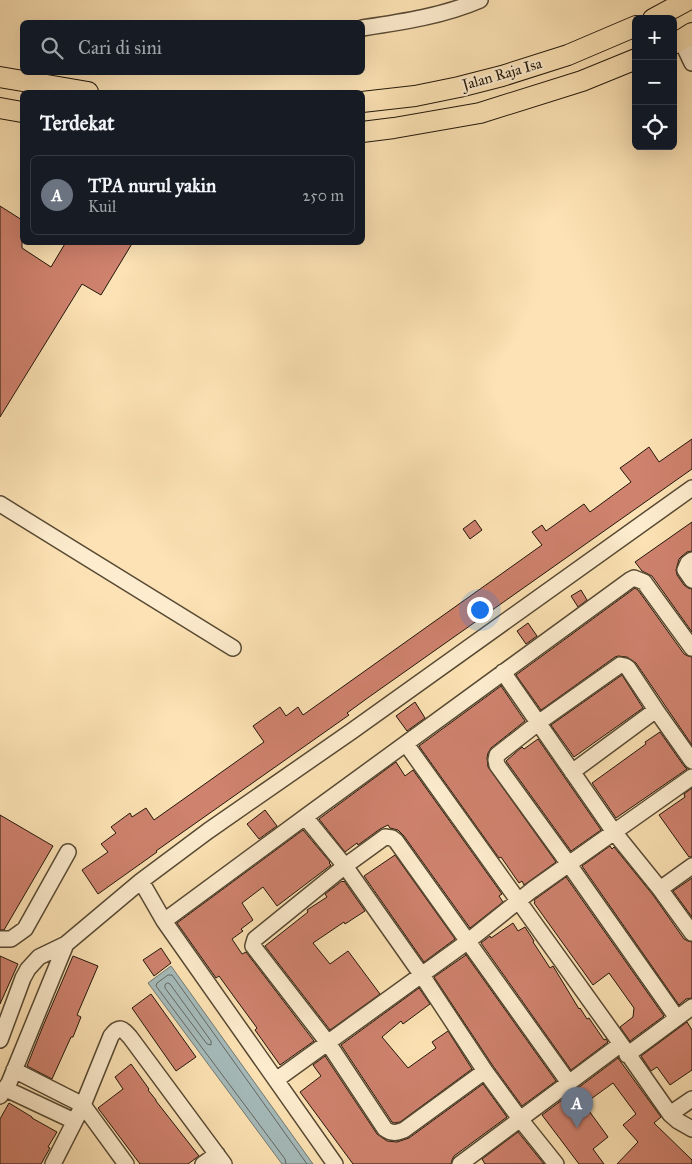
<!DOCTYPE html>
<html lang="id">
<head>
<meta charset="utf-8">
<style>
	body { margin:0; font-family:"IM FELL Great Primer",serif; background:#20242c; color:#f1f3f6 }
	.controls { position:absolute; right:15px; top:15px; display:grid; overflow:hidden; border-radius:8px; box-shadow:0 5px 20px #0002 }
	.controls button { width:45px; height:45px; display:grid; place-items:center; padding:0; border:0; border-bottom:1px solid #363941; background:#171b24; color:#f1f3f6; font:25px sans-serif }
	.you { position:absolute; left:479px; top:609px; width:18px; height:18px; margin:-12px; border:4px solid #fff; border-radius:50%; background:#1a73e8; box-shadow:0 0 0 8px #1a73e833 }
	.badge { display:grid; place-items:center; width:32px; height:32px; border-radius:50%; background:#c59692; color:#fff; font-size:16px; font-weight:700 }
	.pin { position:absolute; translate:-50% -41px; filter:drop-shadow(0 1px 2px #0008) }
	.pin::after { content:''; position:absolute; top:26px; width:18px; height:15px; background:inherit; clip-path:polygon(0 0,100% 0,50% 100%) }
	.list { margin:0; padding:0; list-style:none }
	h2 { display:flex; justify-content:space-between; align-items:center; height:65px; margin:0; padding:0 20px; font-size:21px }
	h2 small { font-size:16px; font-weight:400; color:#9ea1a6 }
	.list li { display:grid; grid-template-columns:32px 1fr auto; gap:15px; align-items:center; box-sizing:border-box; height:80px; margin:0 10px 10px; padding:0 10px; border:1px solid #363941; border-radius:8px }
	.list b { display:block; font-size:19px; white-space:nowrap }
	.list p { margin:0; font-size:16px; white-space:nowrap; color:#9ea1a6 }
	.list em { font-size:16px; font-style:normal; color:#9ea1a6 }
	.icon { flex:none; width:28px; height:28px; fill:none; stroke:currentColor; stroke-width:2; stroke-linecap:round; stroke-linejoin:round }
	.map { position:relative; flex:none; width:692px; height:1164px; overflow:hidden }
	.search { position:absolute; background:#171b24; box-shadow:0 5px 20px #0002; left:20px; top:20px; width:345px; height:55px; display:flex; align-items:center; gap:12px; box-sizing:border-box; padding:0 18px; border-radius:8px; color:#9ea1a6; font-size:19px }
	.panel { position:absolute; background:#171b24; box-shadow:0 5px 20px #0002; left:20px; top:90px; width:345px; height:155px; border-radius:8px }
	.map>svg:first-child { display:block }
	.water { fill:#a5bab9; stroke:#717973 }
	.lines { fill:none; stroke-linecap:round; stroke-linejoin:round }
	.shore { stroke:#646862; stroke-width:1 }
	.building { fill:#cf826e; stroke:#22170a }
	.minor-casing { stroke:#584a34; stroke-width:18 }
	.major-casing { stroke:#22170a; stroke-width:22 }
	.minor { stroke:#fdecce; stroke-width:15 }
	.major { stroke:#fce2b4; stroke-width:20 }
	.labels { text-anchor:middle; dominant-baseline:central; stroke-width:4.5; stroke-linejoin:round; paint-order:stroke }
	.street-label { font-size:15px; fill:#22170a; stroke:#fdecce }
</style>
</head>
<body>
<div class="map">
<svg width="692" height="1164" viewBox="0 0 692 1164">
	<rect width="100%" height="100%" fill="#fce2b4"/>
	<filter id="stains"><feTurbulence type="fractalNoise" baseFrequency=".004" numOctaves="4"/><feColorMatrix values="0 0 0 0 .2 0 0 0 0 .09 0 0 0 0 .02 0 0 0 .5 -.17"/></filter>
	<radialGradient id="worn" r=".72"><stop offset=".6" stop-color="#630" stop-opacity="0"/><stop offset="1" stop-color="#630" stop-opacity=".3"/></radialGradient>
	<path class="water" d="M171,966L313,1164H282L148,983Z"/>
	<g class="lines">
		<path class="shore" d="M168,983L170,984L211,1041V1045L207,1044L165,988V985Z
			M286,1164L285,1159L156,986L157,983L168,975H172L307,1164"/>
	</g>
	<path class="building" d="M0,206L22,220V248L51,267L66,242H133L101,295L82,284L0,417Z
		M692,439V469L369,697L347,713L349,715L156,851L157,852L98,894L82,870L108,852L101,844L116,833L111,827L130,813L132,817L146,808L154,820L264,742L253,726L280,707L286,716L298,707L303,715L542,545L532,532L542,525L546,531L584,504L590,512L631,482L620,468L630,461L649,447L659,462Z
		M475,520L482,530L470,539L463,529Z
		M692,522V551L687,552L682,556L679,559L676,570L677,575L684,585L688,588L692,589V632L652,576L642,571L635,562Z
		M635,588L638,590L684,654L688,656L692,657V745L636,663L627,657L618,656L615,657L541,710L516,675Z
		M581,590L587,600L578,607L571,596Z
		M528,623L537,636L526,644L517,631Z
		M622,675L643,708L574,757L551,725Z
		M501,686L525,721L491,748L488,753L487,758L488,767L556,862L524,885L522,881L519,883L501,857L499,858L419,746Z
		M415,702L425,718L407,731L396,716Z
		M660,732L684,766L687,769L616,818L592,783L646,744L645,742Z
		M538,739L601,830L571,851L506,761L522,747L524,749Z
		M396,762L405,776L413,770L502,894L499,896L503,902L470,928L404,836L398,830L390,828L388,825L380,829L358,845L357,843L345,852L319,819Z
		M692,788V857H689L659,815L685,797L684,794Z
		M265,810L277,826L259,839L247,824Z
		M0,815L53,846L4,930H0Z
		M303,830L330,862L329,863L331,865L277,906L263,887L242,903L253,920L241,929L243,931L232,939L242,954L246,952L314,1041L280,1065L255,1030L257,1028L235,998L219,976L216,978L177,923Z
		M610,846L612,849L614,847L653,895L684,939L688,941L692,942V998L686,999L679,1005L582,866Z
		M395,855L455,939L424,962L364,876Z
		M566,877L664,1016L630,1041L620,1027L633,1017L634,1008L609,973L593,985L534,903L535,902L534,900Z
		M692,878V917L673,891Z
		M342,881L343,882L344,881L365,911L345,924L344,922L313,943L330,964L348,951L380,994L330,1030L265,946L308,912L307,910L327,897L325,894Z
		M513,923L518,931L525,927L534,941L533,942L550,968L553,966L579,1009L580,1008L587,1019L589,1018L604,1040L606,1039L608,1042L571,1070L481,943L490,936L491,938Z
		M161,948L171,963L154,976L143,960Z
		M466,955L556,1081L522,1106L493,1066L434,977Z
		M0,956L18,964L0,1004Z
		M73,956L98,966L77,1015L81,1017L73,1037H71L52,1079L27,1066L43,1026Z
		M419,988L430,1004L403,1024L401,1021L382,1037L408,1068L436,1048L432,1042L448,1031L472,1069L400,1122L394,1123L392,1122L341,1045Z
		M151,994L196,1057L176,1071L132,1008Z
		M687,1022L692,1030V1070L670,1085L657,1067L651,1071L641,1056Z
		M325,1056L377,1134L387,1141L397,1142L409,1138L483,1084L507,1117L454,1156L452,1160L451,1164H353L300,1092L321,1076L313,1065Z
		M618,1058L661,1117L654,1123L692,1160V1164H617L638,1142L623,1125L636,1114L613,1083L584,1104L608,1137L593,1149L604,1164H579L542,1115Z
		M131,1064L149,1089L148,1090L156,1100V1101L199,1156L188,1164H140L98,1108L123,1089L115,1077Z
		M9,1103L32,1117V1118L57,1132L48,1147L50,1148L41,1164H0V1119Z
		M518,1132L544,1164H485L482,1159Z"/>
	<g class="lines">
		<defs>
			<path id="minor" d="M362,28C402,22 443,16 480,0
				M681,40L692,63
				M0,504L233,648
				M692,560L688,563L685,570L692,580
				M503,672L614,832L660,889L692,933
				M406,744L621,1044L670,1114L678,1121L692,1129
				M572,772L656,710
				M305,817L345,866L421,974L485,1071L520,1119L556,1164
				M141,881L164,921L335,1164
				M660,889L692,866
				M164,921L305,817L630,580L634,578L644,582L692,648
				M0,939H11L25,929L68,852
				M677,1018L568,863L497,765L496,760L497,755L538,723L620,665L625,666L628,668L656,710L692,761
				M0,1040L23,978L28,969L39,957L66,944L141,881L208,831L352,731L692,488
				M627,1055L692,1007
				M14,1070L83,1105L126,1164
				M485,1071L404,1130C396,1133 392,1134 385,1129L328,1043L253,946L255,939L345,866L385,837L392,838L396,841L569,1083
				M276,1080L467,942L532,890L692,777
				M6,1089L74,1121
				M0,1096L9,1083L66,944
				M670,1114L692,1099
				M53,1164L83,1105L111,1036C119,1025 122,1028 130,1037L224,1164
				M203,1164L217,1154
				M460,1164L621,1044"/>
			<path id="major" d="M653,19L688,0
				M673,44L681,40L692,33
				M0,77L88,92
				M362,102L415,96L459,87L502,76L568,55L636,26
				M0,108L22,112
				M362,132L394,128L480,113L582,81L636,59"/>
		</defs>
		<use href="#minor" class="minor-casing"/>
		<use href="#major" class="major-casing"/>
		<use href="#minor" class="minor"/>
		<use href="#major" class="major"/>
	</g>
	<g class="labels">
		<g class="street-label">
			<text transform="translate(502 74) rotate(-16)">Jalan Raja Isa</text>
		</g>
	</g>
	<rect width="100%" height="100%" filter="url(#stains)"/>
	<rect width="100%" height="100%" fill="url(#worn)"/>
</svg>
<div class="controls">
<button>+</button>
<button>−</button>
<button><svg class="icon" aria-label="locate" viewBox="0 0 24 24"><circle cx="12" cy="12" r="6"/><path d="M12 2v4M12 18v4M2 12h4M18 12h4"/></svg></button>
</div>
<div class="you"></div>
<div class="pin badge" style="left:577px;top:1128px;background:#6b7280">A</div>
<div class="search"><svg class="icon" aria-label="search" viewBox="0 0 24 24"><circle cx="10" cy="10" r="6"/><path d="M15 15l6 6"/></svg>Cari di sini</div>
<section class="panel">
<h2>Terdekat<small></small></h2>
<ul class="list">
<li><span class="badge" style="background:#6b7280">A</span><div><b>TPA nurul yakin</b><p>Kuil</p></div><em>250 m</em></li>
</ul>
</section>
</div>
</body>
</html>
